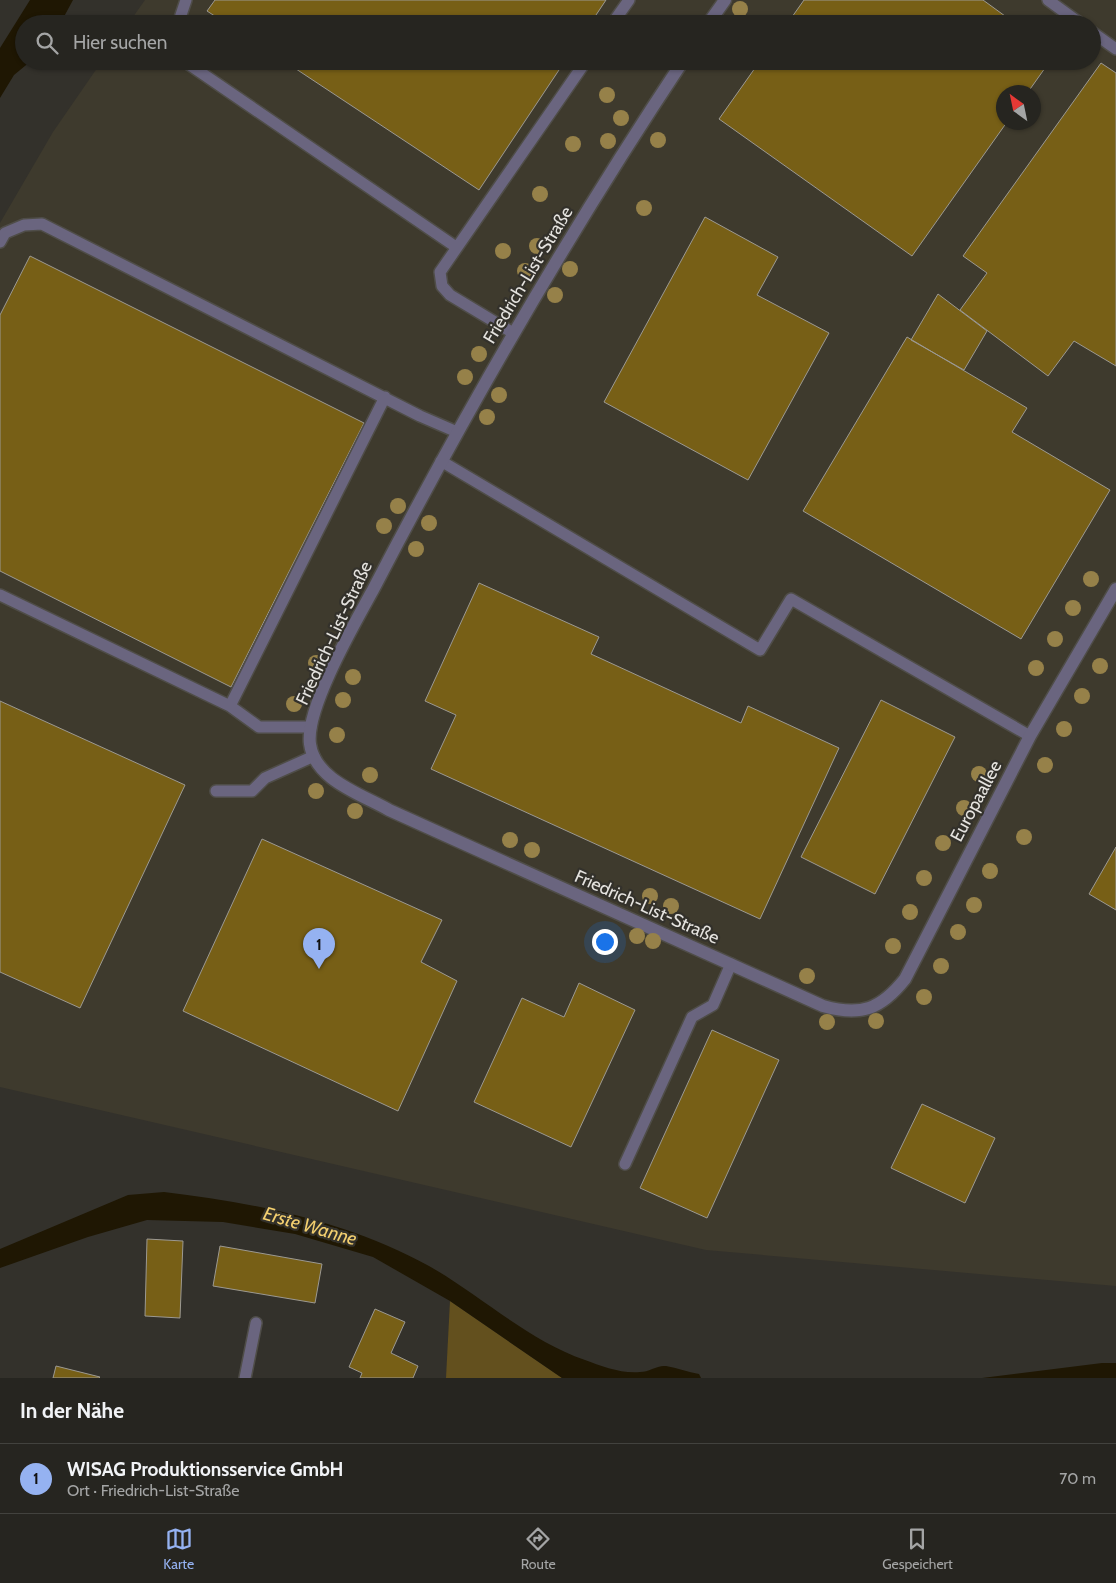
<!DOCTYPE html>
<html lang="de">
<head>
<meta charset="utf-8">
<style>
	body { margin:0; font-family:Cabin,sans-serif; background:#32312d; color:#f1f3f6 }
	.compass { position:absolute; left:996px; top:85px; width:45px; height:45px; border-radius:50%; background:#262520; box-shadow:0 1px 4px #0004; rotate:327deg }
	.you { position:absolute; left:604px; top:941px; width:18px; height:18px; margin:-12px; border:4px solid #fff; border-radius:50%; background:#1a73e8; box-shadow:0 0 0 8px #1a73e833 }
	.badge { display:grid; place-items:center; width:32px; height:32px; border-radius:50%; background:#95b2f1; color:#111; font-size:16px; font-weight:700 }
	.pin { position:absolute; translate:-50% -41px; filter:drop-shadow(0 1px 2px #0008) }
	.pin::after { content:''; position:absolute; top:26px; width:18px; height:15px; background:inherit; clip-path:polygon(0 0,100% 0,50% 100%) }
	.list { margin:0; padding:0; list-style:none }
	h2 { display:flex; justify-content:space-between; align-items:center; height:65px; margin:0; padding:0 20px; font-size:21px }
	h2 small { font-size:16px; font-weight:400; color:#a4a5a5 }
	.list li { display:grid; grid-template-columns:32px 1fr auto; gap:15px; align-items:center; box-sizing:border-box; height:70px; padding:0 20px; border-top:1px solid #42423e }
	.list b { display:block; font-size:19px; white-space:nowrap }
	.list p { margin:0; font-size:16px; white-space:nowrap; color:#a4a5a5 }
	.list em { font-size:16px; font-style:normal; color:#a4a5a5 }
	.icon { flex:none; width:28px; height:28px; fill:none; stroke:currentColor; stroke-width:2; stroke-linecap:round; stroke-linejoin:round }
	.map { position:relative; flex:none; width:1116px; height:1378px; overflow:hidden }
	.search { position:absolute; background:#262520; box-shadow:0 1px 4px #0004; left:15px; right:15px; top:15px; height:55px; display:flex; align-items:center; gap:12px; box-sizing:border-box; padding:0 18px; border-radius:28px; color:#a4a5a5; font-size:19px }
	.sheet { height:135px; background:#262520 }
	nav { display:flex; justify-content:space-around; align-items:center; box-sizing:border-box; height:70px; border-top:1px solid #42423e; background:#262520; font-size:14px; color:#a4a5a5 }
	nav a { display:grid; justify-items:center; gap:2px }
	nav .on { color:#95b2f1 }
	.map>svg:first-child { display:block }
	.built { fill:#3e3a2d; fill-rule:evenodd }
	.green { fill:#63501e }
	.water { fill:#1f1703 }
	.building { fill:#775f16; stroke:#9c9992 }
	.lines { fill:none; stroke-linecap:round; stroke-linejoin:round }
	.lane-casing { stroke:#4f4d48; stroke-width:14 }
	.street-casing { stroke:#4f4d48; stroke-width:15 }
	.lane { stroke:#6a657f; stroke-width:11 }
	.street { stroke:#6a657f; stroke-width:12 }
	.tree { fill:#968149 }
	.labels { text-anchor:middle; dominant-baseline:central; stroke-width:4.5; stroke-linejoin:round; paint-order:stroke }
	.street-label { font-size:18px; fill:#e5e3df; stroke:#33312b }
	.water-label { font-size:19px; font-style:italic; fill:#f3cf6f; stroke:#33312b }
</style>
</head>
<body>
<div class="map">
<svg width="1116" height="1378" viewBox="0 0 1116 1378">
	<rect width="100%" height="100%" fill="#33312b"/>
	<path class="built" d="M145,0H1116V1286L706,1250L0,1087V223L53,132L102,61H1092V24H128ZM1004,92H1034V122H1004Z"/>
	<path class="green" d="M450,1301L562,1378H446Z"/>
	<path class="water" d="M30,0H73L60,24H24V61H31L14,75L0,98V48Z
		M164,1192C256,1203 347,1221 429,1266C482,1296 527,1340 585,1360C601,1366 622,1374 640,1372C649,1372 657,1365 666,1366C677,1368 688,1372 699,1374L701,1378H562L450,1301L373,1257L295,1234L223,1222L147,1220L88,1237L0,1268V1249L128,1195Z
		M1102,1363H1116V1378H982Z"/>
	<path class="building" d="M215,0H606L590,24H227L207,11Z
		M804,0H983L1016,24H787Z
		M284,61H565L479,190Z
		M760,61H1050L1028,92H1004V122H1007L912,256L719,119Z
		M1101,63L1116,73V366L1074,341L1048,376L960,310L987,273L963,256Z
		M705,217L778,257L757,295L829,333L748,480L604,402Z
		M30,256L364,423L231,687L0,571V315Z
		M938,294L987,331L964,370L911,340Z
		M907,337L1027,408L1012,432L1110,490L1021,639L803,511Z
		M479,583L599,637L591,654L741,723L748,706L839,748L760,919L431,769L456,715L425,701Z
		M881,700L955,737L875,894L801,857Z
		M0,701L185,785L80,1008L0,972Z
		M262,839L442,920L421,962L457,981L398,1111L183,1011Z
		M1116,847V910L1089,894Z
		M579,983L635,1010L571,1147L474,1102L522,998L564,1017Z
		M712,1030L779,1060L707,1218L640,1188Z
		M922,1104L995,1138L965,1203L891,1168Z
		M147,1239L183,1241L180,1318L145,1316Z
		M220,1246L322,1264L315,1303L213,1286Z
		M375,1309L405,1322L391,1353L418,1366L413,1378H360L362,1373L349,1367Z
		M56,1366L100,1377L99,1378H53Z"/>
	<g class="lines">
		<defs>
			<path id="lane" d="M1048,0L1081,24
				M178,24L186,0
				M612,24L629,0
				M1092,32L1116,49
				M184,61L456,247
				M0,242L5,233L24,225L42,224L420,416L457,432
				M513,333L450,295L442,286L440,272L586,61
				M441,461L760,650L791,599L1030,736
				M0,595L230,706L259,727H311
				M230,706L385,397
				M216,791H252L265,778L314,756
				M625,1164L692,1017L713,1005L731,964
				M245,1378L256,1323"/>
			<path id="street" d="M708,24L725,0
				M683,61C570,231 468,407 374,588C356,621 305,708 310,744C315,780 361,794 389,810L823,1006C861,1017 881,1009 905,979L1030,736L1116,589"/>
		</defs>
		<use href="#lane" class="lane-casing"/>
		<use href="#street" class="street-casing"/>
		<use href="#lane" class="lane"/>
		<use href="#street" class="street"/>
	</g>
	<g class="tree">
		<circle cx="740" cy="9" r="8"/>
		<circle cx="607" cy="95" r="8"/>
		<circle cx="621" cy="118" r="8"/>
		<circle cx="658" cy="140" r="8"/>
		<circle cx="608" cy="141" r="8"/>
		<circle cx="573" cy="144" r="8"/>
		<circle cx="540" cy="194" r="8"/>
		<circle cx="644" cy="208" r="8"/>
		<circle cx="537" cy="246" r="8"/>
		<circle cx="503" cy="251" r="8"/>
		<circle cx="570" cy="269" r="8"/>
		<circle cx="525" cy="271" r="8"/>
		<circle cx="555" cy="295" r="8"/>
		<circle cx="479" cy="354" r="8"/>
		<circle cx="465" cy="377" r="8"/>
		<circle cx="499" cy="395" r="8"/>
		<circle cx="487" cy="417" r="8"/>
		<circle cx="398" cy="506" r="8"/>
		<circle cx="429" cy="523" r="8"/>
		<circle cx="384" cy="526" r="8"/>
		<circle cx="416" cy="549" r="8"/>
		<circle cx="1091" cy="579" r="8"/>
		<circle cx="1073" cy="608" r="8"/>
		<circle cx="1055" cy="639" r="8"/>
		<circle cx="316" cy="663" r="8"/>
		<circle cx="1100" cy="666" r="8"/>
		<circle cx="1036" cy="668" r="8"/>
		<circle cx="353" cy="677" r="8"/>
		<circle cx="1082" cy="696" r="8"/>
		<circle cx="343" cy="700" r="8"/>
		<circle cx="294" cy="704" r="8"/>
		<circle cx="1064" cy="729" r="8"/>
		<circle cx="337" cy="735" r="8"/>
		<circle cx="1045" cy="765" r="8"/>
		<circle cx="979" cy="774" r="8"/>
		<circle cx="370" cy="775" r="8"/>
		<circle cx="316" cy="791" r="8"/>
		<circle cx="964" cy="808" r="8"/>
		<circle cx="355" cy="811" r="8"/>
		<circle cx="1024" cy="837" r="8"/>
		<circle cx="510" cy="840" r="8"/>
		<circle cx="943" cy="843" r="8"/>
		<circle cx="532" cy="850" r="8"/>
		<circle cx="990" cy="871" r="8"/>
		<circle cx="924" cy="878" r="8"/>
		<circle cx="650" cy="896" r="8"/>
		<circle cx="974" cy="905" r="8"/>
		<circle cx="671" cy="906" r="8"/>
		<circle cx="910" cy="912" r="8"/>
		<circle cx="958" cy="932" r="8"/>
		<circle cx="637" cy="936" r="8"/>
		<circle cx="653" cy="941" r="8"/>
		<circle cx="893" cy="946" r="8"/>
		<circle cx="941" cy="966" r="8"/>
		<circle cx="807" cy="976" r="8"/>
		<circle cx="924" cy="997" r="8"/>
		<circle cx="876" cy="1021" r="8"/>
		<circle cx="827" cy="1022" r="8"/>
	</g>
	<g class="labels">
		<g class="street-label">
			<text transform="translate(528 275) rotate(-59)">Friedrich-List-Straße</text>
			<text transform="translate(334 633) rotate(-65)">Friedrich-List-Straße</text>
			<text transform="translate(976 801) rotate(-62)">Europaallee</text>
			<text transform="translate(647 907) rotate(24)">Friedrich-List-Straße</text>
		</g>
		<g class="water-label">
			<text transform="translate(310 1226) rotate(16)">Erste Wanne</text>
		</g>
	</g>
</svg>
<svg class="compass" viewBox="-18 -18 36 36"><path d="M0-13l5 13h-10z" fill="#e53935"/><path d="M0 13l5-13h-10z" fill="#a4a5a5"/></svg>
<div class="you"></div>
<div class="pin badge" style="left:319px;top:969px">1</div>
<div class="search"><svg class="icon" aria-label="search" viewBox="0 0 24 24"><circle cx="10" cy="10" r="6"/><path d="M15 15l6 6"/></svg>Hier suchen</div>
</div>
<section class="sheet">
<h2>In der Nähe<small></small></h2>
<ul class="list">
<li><span class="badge">1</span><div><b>WISAG Produktionsservice GmbH</b><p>Ort · Friedrich-List-Straße</p></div><em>70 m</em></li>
</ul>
</section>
<nav>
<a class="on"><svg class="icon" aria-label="map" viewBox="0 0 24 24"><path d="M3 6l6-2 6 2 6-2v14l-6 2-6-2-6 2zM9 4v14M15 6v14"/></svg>Karte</a>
<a><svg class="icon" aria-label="directions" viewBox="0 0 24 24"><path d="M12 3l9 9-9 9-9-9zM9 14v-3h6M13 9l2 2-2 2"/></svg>Route</a>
<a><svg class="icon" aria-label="saved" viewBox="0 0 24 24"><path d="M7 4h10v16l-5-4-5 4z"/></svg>Gespeichert</a>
</nav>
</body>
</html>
